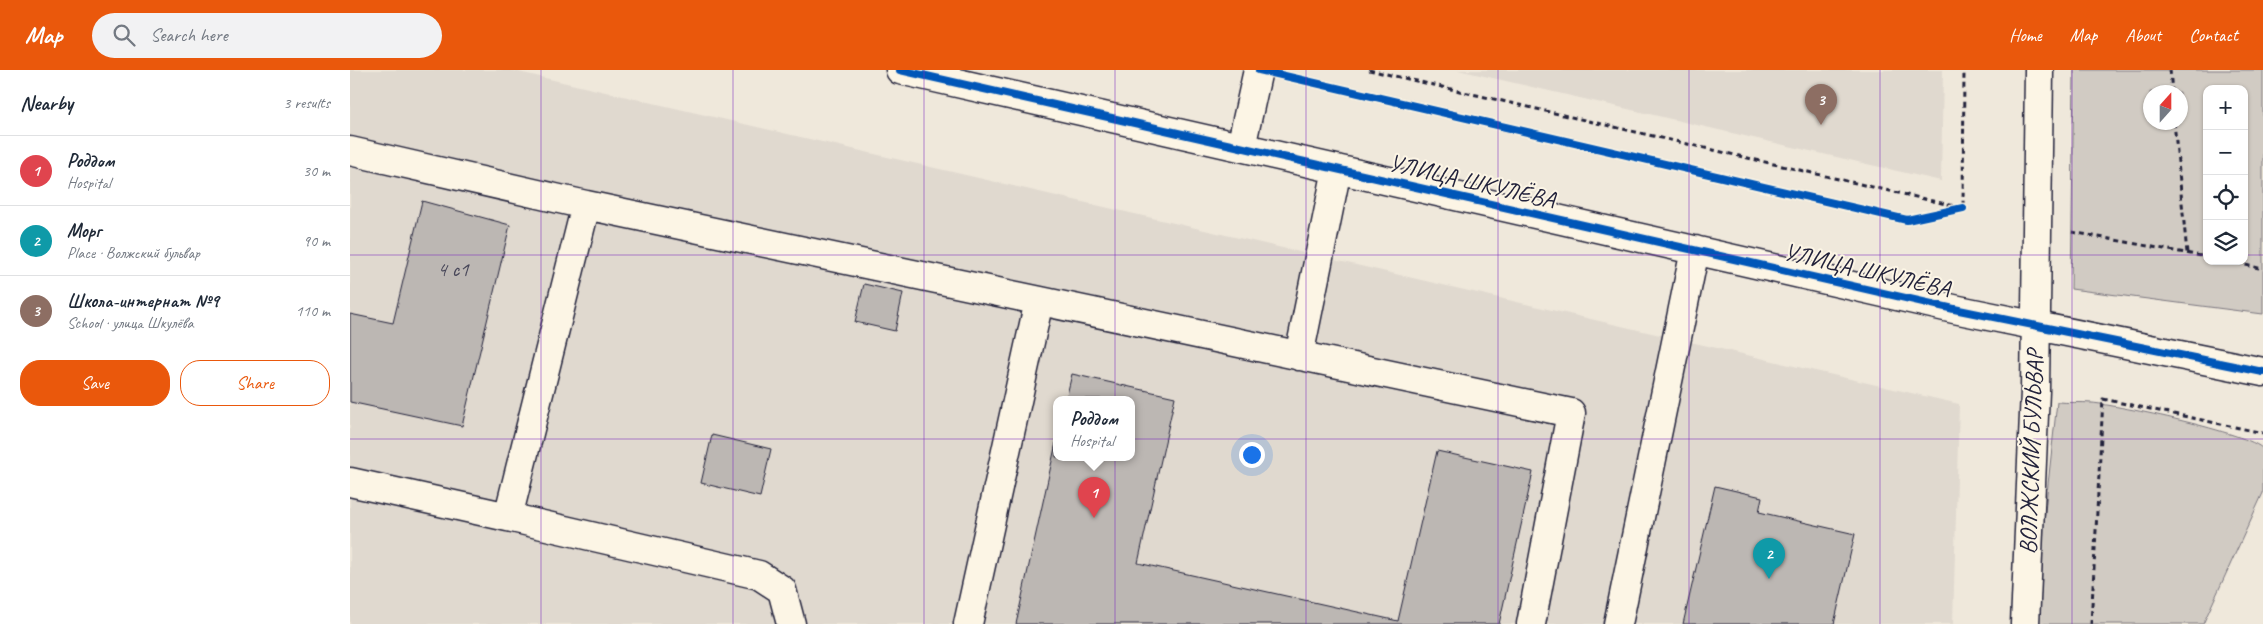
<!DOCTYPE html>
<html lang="en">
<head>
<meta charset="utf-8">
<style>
	body { margin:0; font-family:Caveat,sans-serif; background:#f2f2f3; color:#1f2937 }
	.controls { position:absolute; right:15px; top:15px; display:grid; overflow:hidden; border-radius:10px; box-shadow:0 1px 4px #0004 }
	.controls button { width:45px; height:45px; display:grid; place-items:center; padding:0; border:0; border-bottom:1px solid #e0e1e3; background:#fff; color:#1f2937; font:25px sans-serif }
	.compass { position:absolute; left:1793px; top:15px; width:45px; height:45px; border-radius:50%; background:#fff; box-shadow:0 1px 4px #0004; rotate:21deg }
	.you { position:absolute; left:901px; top:384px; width:18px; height:18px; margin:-12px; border:4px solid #fff; border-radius:50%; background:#1a73e8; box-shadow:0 0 0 8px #1a73e833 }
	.badge { display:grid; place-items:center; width:32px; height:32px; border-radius:50%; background:#ea580c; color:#fff; font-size:16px; font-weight:700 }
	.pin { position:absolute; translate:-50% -41px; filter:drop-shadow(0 1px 2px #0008) }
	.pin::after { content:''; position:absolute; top:26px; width:18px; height:15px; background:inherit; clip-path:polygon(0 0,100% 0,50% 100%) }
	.popup { position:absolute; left:703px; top:326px; width:82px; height:65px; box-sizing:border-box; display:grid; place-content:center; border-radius:10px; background:#fff; filter:drop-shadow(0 1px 4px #0005); font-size:16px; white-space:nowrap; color:#747a83 }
	.popup b { font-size:19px; color:#1f2937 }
	.popup::after { content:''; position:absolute; left:50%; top:100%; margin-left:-10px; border:10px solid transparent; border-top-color:#fff }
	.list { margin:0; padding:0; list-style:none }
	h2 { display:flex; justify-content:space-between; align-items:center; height:65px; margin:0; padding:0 20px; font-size:21px }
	h2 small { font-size:16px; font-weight:400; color:#747a83 }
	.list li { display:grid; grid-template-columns:32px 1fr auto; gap:15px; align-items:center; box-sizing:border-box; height:70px; padding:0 20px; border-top:1px solid #e0e1e3 }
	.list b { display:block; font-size:19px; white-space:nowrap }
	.list p { margin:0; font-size:16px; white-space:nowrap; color:#747a83 }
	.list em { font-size:16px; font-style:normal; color:#747a83 }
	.actions { display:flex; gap:10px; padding:15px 20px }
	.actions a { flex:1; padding:11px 0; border:1px solid #ea580c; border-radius:20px; text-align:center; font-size:18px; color:#ea580c }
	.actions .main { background:#ea580c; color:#fff }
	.icon { flex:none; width:28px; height:28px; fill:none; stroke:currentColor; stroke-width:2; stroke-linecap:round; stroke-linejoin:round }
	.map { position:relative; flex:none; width:1913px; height:554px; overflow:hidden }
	header { display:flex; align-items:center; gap:30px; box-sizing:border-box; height:70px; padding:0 25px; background:#ea580c; color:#fff }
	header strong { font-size:24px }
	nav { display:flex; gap:28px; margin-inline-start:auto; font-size:18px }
	.search { width:350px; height:45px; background:#f2f2f3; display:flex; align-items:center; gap:12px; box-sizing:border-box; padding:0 18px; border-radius:28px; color:#747a83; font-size:19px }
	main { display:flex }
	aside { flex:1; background:#fff }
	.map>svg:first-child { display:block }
	.built { fill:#e0d9cf; fill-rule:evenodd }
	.green { fill:#d1cbc3; stroke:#7a767f; fill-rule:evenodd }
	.building { fill:#bcb7b3; stroke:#22223b }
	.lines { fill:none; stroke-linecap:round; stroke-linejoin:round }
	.minor-casing { stroke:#22223b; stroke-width:31 }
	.major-casing { stroke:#22223b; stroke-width:31 }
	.path { stroke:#22223b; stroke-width:3; stroke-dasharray:5 4; stroke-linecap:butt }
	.minor { stroke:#fcf5e5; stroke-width:28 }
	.major { stroke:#fcf5e5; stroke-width:28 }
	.cycleway-casing { stroke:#fcf5e5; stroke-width:11 }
	.cycleway { stroke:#0057b8; stroke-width:8 }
	.grid { fill:none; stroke:#7b2cbf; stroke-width:1; stroke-opacity:0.55 }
	.labels { text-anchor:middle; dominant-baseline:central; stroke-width:4; stroke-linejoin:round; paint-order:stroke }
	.number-label { font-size:21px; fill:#484759 }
	.street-label { font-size:24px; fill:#22223b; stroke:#fcf5e5 }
</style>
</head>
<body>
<header>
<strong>Map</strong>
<div class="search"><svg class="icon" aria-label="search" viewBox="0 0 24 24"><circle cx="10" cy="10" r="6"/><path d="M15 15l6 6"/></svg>Search here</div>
<nav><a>Home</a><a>Map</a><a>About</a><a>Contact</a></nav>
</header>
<main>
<aside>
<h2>Nearby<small>3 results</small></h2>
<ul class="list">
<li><span class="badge" style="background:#e0444e">1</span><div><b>Роддом</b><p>Hospital</p></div><em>30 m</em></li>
<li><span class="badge" style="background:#0f9aa8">2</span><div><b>Морг</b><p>Place · Волжский бульвар</p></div><em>90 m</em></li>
<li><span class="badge" style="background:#8d6e63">3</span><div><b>Школа-интернат №9</b><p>School · улица Шкулёва</p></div><em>110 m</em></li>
</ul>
<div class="actions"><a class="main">Save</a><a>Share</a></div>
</aside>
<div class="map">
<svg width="1913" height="554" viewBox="0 0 1913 554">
	<rect width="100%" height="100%" fill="#efe8db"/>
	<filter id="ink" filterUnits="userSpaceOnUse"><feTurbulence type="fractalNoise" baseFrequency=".02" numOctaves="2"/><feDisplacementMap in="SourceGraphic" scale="10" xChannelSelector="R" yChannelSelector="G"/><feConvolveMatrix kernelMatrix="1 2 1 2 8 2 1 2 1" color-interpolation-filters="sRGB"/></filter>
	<g filter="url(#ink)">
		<path class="built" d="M0,0H160L1609,334L1603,554H0ZM706,329H782V387H706Z
			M1108,0H1593L1591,111Z"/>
		<path class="green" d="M1724,0H1913V244L1721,219ZM1857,19H1894V191H1857ZM1800,22H1830V52H1800Z
			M1707,332C1719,333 1730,332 1742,333C1768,335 1899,363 1913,379V423L1853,554H1688V506Z"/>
		<path class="building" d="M72,131L160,155L112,356L0,332V244L43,253Z
			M514,214L553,223L545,261L505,252Z
			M722,304L825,327L788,493L1048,551L1087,381L1183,402L1149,554H666L706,373V387H782V329H716Z
			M362,365L421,379L410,427L351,413Z
			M1365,416L1412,427L1409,442L1505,464L1484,554H1333Z"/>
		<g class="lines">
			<defs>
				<path id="minor" d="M550,0L1604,239L1913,302
					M891,77L908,0
					M0,81L236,135L158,447L409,505L432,520L441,554
					M236,135L1221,343L1181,554
					M949,286L987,99
					M0,412L158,447
					M618,554L689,231
					M1268,554L1345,180"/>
				<path id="major" d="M1675,554L1685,321L1689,0"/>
			</defs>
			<use href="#minor" class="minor-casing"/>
			<use href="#major" class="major-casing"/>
			<path class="path" d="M1019,0L1613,138L1614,0
				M1820,0L1822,22
				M1824,52L1837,183
				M1722,162L1857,187
				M1878,191L1913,199
				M1741,554L1753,329L1913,363"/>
			<use href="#minor" class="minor"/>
			<use href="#major" class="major"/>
			<defs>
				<path id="cycleway" d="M550,0L1604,239L1913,302
					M909,0L1557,150L1613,138"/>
			</defs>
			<use href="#cycleway" class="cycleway-casing"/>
			<use href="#cycleway" class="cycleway"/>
		</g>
	</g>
	<path class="grid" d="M191,0V554M383,0V554M574,0V554M765,0V554M956,0V554M1148,0V554M1339,0V554M1530,0V554M1722,0V554M0,185H1857M1894,185H1913M0,369H1913"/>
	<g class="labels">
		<g class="number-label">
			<text x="103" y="199">4 с1</text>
		</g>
		<g class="street-label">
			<text transform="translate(1122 111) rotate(13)">УЛИЦА ШКУЛЁВА</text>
			<text transform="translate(1517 200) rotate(13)">УЛИЦА ШКУЛЁВА</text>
			<text transform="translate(1681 382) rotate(-88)">ВОЛЖСКИЙ БУЛЬВАР</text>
		</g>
	</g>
</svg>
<div class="controls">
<button>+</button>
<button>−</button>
<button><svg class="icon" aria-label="locate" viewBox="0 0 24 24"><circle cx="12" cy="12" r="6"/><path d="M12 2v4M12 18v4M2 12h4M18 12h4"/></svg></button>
<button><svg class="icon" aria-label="layers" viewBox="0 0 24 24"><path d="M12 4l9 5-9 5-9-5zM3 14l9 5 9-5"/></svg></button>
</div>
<svg class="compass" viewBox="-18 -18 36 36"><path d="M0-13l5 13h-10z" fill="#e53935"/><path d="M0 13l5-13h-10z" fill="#747a83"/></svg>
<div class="you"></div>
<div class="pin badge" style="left:744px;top:448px;background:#e0444e">1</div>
<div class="popup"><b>Роддом</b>Hospital</div>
<div class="pin badge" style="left:1419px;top:509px;background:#0f9aa8">2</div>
<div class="pin badge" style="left:1471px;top:55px;background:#8d6e63">3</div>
</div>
</main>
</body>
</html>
